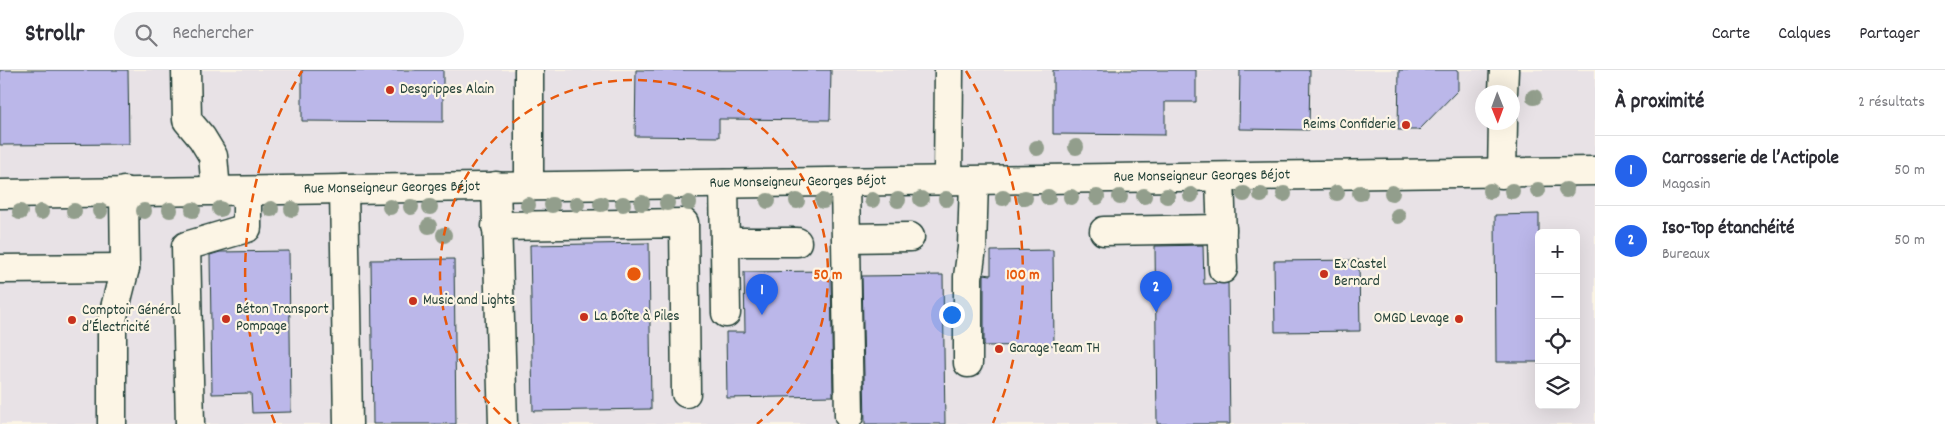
<!DOCTYPE html>
<html lang="fr">
<head>
<meta charset="utf-8">
<style>
	body { margin:0; font-family:Dekko,sans-serif; background:#f2f2f3; color:#2b2b33 }
	.controls { position:absolute; right:15px; bottom:15px; display:grid; overflow:hidden; border-radius:8px; box-shadow:0 5px 20px #0002 }
	.controls button { width:45px; height:45px; display:grid; place-items:center; padding:0; border:0; border-bottom:1px solid #e1e1e2; background:#fff; color:#2b2b33; font:25px sans-serif }
	.compass { position:absolute; left:1475px; top:15px; width:45px; height:45px; border-radius:50%; background:#fff; box-shadow:0 5px 20px #0002; rotate:179deg }
	.you { position:absolute; left:951px; top:244px; width:18px; height:18px; margin:-12px; border:4px solid #fff; border-radius:50%; background:#1a73e8; box-shadow:0 0 0 8px #1a73e833 }
	.badge { display:grid; place-items:center; width:32px; height:32px; border-radius:50%; background:#2563eb; color:#fff; font-size:16px; font-weight:700 }
	.pin { position:absolute; translate:-50% -41px; filter:drop-shadow(0 1px 2px #0008) }
	.pin::after { content:''; position:absolute; top:26px; width:18px; height:15px; background:inherit; clip-path:polygon(0 0,100% 0,50% 100%) }
	.list { margin:0; padding:0; list-style:none }
	h2 { display:flex; justify-content:space-between; align-items:center; height:65px; margin:0; padding:0 20px; font-size:21px }
	h2 small { font-size:16px; font-weight:400; color:#7c7c81 }
	.list li { display:grid; grid-template-columns:32px 1fr auto; gap:15px; align-items:center; box-sizing:border-box; height:70px; padding:0 20px; border-top:1px solid #e1e1e2 }
	.list b { display:block; font-size:19px; white-space:nowrap }
	.list p { margin:0; font-size:16px; white-space:nowrap; color:#7c7c81 }
	.list em { font-size:16px; font-style:normal; color:#7c7c81 }
	.icon { flex:none; width:28px; height:28px; fill:none; stroke:currentColor; stroke-width:2; stroke-linecap:round; stroke-linejoin:round }
	.map { position:relative; flex:none; width:1595px; height:354px; overflow:hidden }
	header { display:flex; align-items:center; gap:30px; box-sizing:border-box; height:70px; padding:0 25px; background:#fff; border-bottom:1px solid #e1e1e2 }
	header strong { font-size:24px }
	nav { display:flex; gap:28px; margin-inline-start:auto; font-size:18px }
	.search { width:350px; height:45px; background:#f2f2f3; display:flex; align-items:center; gap:12px; box-sizing:border-box; padding:0 18px; border-radius:28px; color:#7c7c81; font-size:19px }
	main { display:flex }
	aside { flex:1; background:#fff }
	.map>svg:first-child { display:block }
	.built { fill:#e8e2e6; fill-rule:evenodd }
	.building { fill:#bbb7e9; stroke:#1f3d34 }
	.lines { fill:none; stroke-linecap:round; stroke-linejoin:round }
	.minor-casing { stroke:#1f3d34; stroke-width:31 }
	.minor { stroke:#fcf5e5; stroke-width:28 }
	.tree { fill:#929e8c }
	.ring { fill:none; stroke:#e8590c; stroke-width:2.5; stroke-dasharray:9 6 }
	.poi-dot { fill:#c8321e; stroke:#fcf5e5; stroke-width:2 }
	.labels { text-anchor:middle; dominant-baseline:central; stroke-width:4.5; stroke-linejoin:round; paint-order:stroke }
	.poi-label { font-size:15px; fill:#1f3d34; stroke:#fcf5e5; text-anchor:start }
	.street-label { font-size:15px; fill:#1f3d34; stroke:#fcf5e5 }
	.centre { fill:#e8590c; stroke:#fcf5e5; stroke-width:2.5 }
	.ring-label { font-size:15px; text-anchor:middle; font-weight:bold; fill:#e8590c; stroke:#fcf5e5; stroke-width:4.5; stroke-linejoin:round; paint-order:stroke }
</style>
</head>
<body>
<header>
<strong>Strollr</strong>
<div class="search"><svg class="icon" aria-label="search" viewBox="0 0 24 24"><circle cx="10" cy="10" r="6"/><path d="M15 15l6 6"/></svg>Rechercher</div>
<nav><a>Carte</a><a>Calques</a><a>Partager</a></nav>
</header>
<main>
<div class="map">
<svg width="1595" height="354" viewBox="0 0 1595 354">
	<rect width="100%" height="100%" fill="#fcf5e5"/>
	<filter id="ink" filterUnits="userSpaceOnUse"><feTurbulence type="fractalNoise" baseFrequency=".02" numOctaves="2"/><feDisplacementMap in="SourceGraphic" scale="10" xChannelSelector="R" yChannelSelector="G"/><feConvolveMatrix kernelMatrix="1 2 1 2 8 2 1 2 1" color-interpolation-filters="sRGB"/></filter>
	<g filter="url(#ink)">
		<path class="built" d="M0,0H1595V354H0ZM1482,22H1512V52H1482ZM1539,163H1576V335H1539Z"/>
		<path class="building" d="M0,0H128L129,74L0,75Z
			M302,0H443V52L302,51Z
			M636,0H831L830,50L719,49V67L635,66Z
			M1053,0H1196V32H1165V65L1053,64Z
			M1240,0H1310L1309,60L1239,59Z
			M1399,0H1458V20L1419,60H1398Z
			M1539,144V292H1496L1495,145Z
			M649,173L651,339L533,341L530,175Z
			M1203,175L1204,214L1228,213L1230,354H1157L1155,176Z
			M1053,180L1054,275L984,276V204L991,205V181Z
			M289,181L291,342L252,343L251,323L212,324L210,185L220,182Z
			M454,189L456,354H373L371,190Z
			M1359,190L1360,261L1275,262L1274,191Z
			M827,201V206H831L833,326L727,328L726,262H745L744,202Z
			M943,205L945,354H865L862,206Z"/>
		<g class="lines">
			<defs>
				<g id="minor">
					<path d="M186,0L187,50L202,68L213,86L216,121"/>
					<path d="M1503,22L1504,0"/>
					<path d="M1502,104L1503,52"/>
					<path d="M1220,107L1223,199"/>
					<path d="M948,111L949,0"/>
					<path d="M845,112L849,346"/>
					<path d="M724,114L726,243"/>
					<path d="M496,116L503,354"/>
					<path d="M529,116V0"/>
					<path d="M344,119L348,354"/>
					<path id="s1" d="M0,124L1595,101"/>
					<path d="M496,156L684,153L686,323"/>
					<path d="M1104,161L1222,159"/>
					<path d="M847,168L910,167"/>
					<path d="M725,172H797"/>
					<path d="M0,199L125,198"/>
					<path d="M968,293V207L972,178L974,111"/>
					<path d="M112,354V250L125,198L124,121"/>
					<path d="M190,354L186,176L247,158V121"/>
				</g>
			</defs>
			<use href="#minor" class="minor-casing"/>
			<use href="#minor" class="minor"/>
		</g>
		<g class="tree">
			<circle cx="1534" cy="27" r="8"/>
			<circle cx="1076" cy="77" r="8"/>
			<circle cx="1037" cy="78" r="8"/>
			<circle cx="1538" cy="120" r="8"/>
			<circle cx="1566" cy="120" r="8"/>
			<circle cx="1490" cy="121" r="8"/>
			<circle cx="1512" cy="121" r="8"/>
			<circle cx="1337" cy="123" r="8"/>
			<circle cx="1360" cy="123" r="8"/>
			<circle cx="1392" cy="123" r="8"/>
			<circle cx="1244" cy="124" r="8"/>
			<circle cx="1284" cy="124" r="8"/>
			<circle cx="1191" cy="125" r="8"/>
			<circle cx="1261" cy="125" r="8"/>
			<circle cx="1144" cy="126" r="8"/>
			<circle cx="1167" cy="126" r="8"/>
			<circle cx="1048" cy="127" r="8"/>
			<circle cx="1071" cy="127" r="8"/>
			<circle cx="1097" cy="127" r="8"/>
			<circle cx="1120" cy="127" r="8"/>
			<circle cx="1003" cy="128" r="8"/>
			<circle cx="1025" cy="128" r="8"/>
			<circle cx="921" cy="129" r="8"/>
			<circle cx="946" cy="129" r="8"/>
			<circle cx="872" cy="130" r="8"/>
			<circle cx="898" cy="130" r="8"/>
			<circle cx="768" cy="131" r="8"/>
			<circle cx="797" cy="131" r="8"/>
			<circle cx="823" cy="131" r="8"/>
			<circle cx="642" cy="133" r="8"/>
			<circle cx="667" cy="133" r="8"/>
			<circle cx="689" cy="133" r="8"/>
			<circle cx="577" cy="134" r="8"/>
			<circle cx="601" cy="134" r="8"/>
			<circle cx="623" cy="134" r="8"/>
			<circle cx="528" cy="135" r="8"/>
			<circle cx="552" cy="135" r="8"/>
			<circle cx="390" cy="137" r="8"/>
			<circle cx="411" cy="137" r="8"/>
			<circle cx="430" cy="137" r="8"/>
			<circle cx="220" cy="139" r="8"/>
			<circle cx="271" cy="139" r="8"/>
			<circle cx="292" cy="139" r="8"/>
			<circle cx="170" cy="140" r="8"/>
			<circle cx="193" cy="140" r="8"/>
			<circle cx="74" cy="141" r="8"/>
			<circle cx="100" cy="141" r="8"/>
			<circle cx="144" cy="141" r="8"/>
			<circle cx="20" cy="142" r="8"/>
			<circle cx="41" cy="142" r="8"/>
			<circle cx="1398" cy="146" r="8"/>
			<circle cx="429" cy="156" r="8"/>
			<circle cx="444" cy="165" r="8"/>
		</g>
	</g>
	<g class="ring">
		<path d="M511 354A194 194 0 1 1 757 354"/>
		<path d="M275 353A389 389 0 0 1 302 1M966 1A389 389 0 0 1 993 353"/>
	</g>
	<g class="poi-dot">
		<circle cx="390" cy="20" r="5"/>
		<circle cx="1406" cy="55" r="5"/>
		<circle cx="1324" cy="204" r="5"/>
		<circle cx="413" cy="231" r="5"/>
		<circle cx="584" cy="247" r="5"/>
		<circle cx="226" cy="249" r="5"/>
		<circle cx="1459" cy="249" r="5"/>
		<circle cx="72" cy="250" r="5"/>
		<circle cx="999" cy="279" r="5"/>
	</g>
	<g class="labels">
		<g class="poi-label">
			<text x="400" y="20">Desgrippes Alain</text>
			<text x="1396" y="55" text-anchor="end">Reims Confiderie</text>
			<text x="1334" y="195">Ex Castel<tspan x="1334" dy="17">Bernard</tspan></text>
			<text x="423" y="231">Music and Lights</text>
			<text x="236" y="240">Béton Transport<tspan x="236" dy="17">Pompage</tspan></text>
			<text x="82" y="241">Comptoir Général<tspan x="82" dy="17">d’Électricité</tspan></text>
			<text x="594" y="247">La Boîte à Piles</text>
			<text x="1449" y="249" text-anchor="end">OMGD Levage</text>
			<text x="1009" y="279">Garage Team TH</text>
		</g>
		<g class="street-label">
			<text stroke="none"><textPath href="#s1" startOffset="1202">Rue Monseigneur Georges Béjot</textPath></text>
			<text stroke="none"><textPath href="#s1" startOffset="798">Rue Monseigneur Georges Béjot</textPath></text>
			<text stroke="none"><textPath href="#s1" startOffset="392">Rue Monseigneur Georges Béjot</textPath></text>
		</g>
	</g>
	<circle cx="634" cy="204" r="8" class="centre"/>
	<g class="ring-label">
		<text x="828" y="209">50 m</text>
		<text x="1023" y="209">100 m</text>
	</g>
</svg>
<div class="controls">
<button>+</button>
<button>−</button>
<button><svg class="icon" aria-label="locate" viewBox="0 0 24 24"><circle cx="12" cy="12" r="6"/><path d="M12 2v4M12 18v4M2 12h4M18 12h4"/></svg></button>
<button><svg class="icon" aria-label="layers" viewBox="0 0 24 24"><path d="M12 4l9 5-9 5-9-5zM3 14l9 5 9-5"/></svg></button>
</div>
<svg class="compass" viewBox="-18 -18 36 36"><path d="M0-13l5 13h-10z" fill="#e53935"/><path d="M0 13l5-13h-10z" fill="#7c7c81"/></svg>
<div class="you"></div>
<div class="pin badge" style="left:762px;top:245px">1</div>
<div class="pin badge" style="left:1156px;top:242px">2</div>
</div>
<aside>
<h2>À proximité<small>2 résultats</small></h2>
<ul class="list">
<li><span class="badge">1</span><div><b>Carrosserie de l’Actipole</b><p>Magasin</p></div><em>50 m</em></li>
<li><span class="badge">2</span><div><b>Iso-Top étanchéité</b><p>Bureaux</p></div><em>50 m</em></li>
</ul>
</aside>
</main>
</body>
</html>
